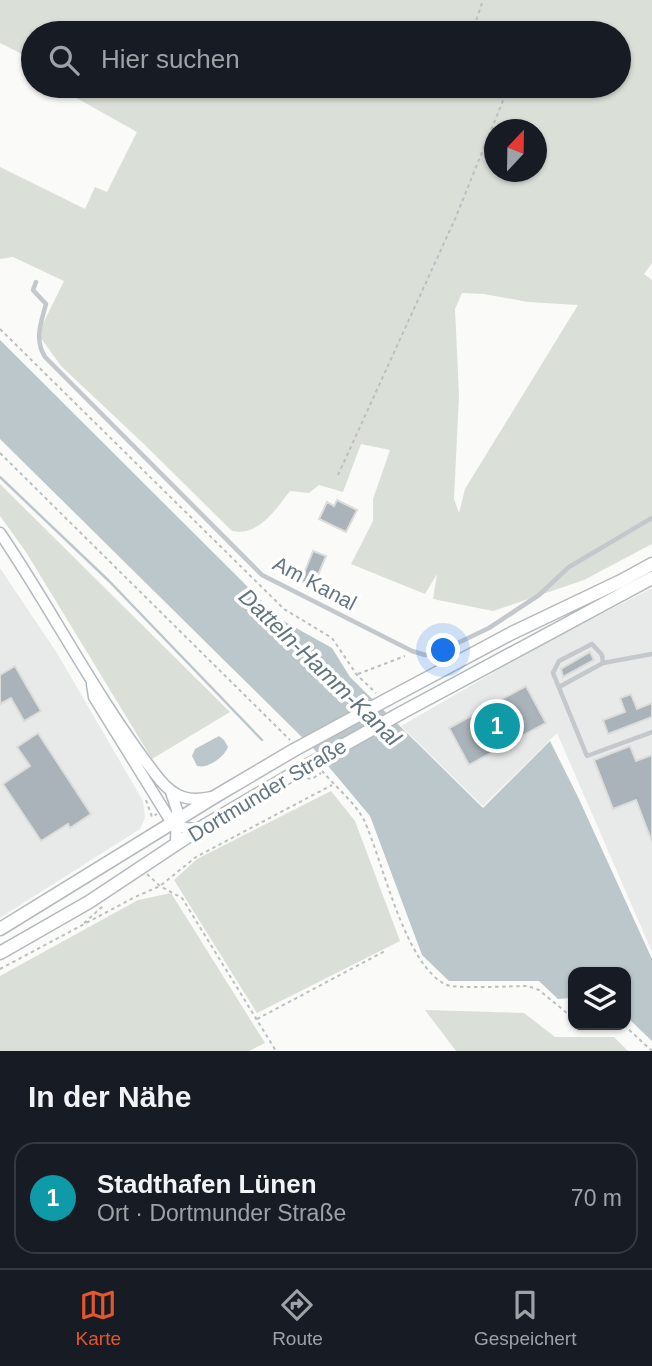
<!DOCTYPE html>
<html lang="de">
<head>
<meta charset="utf-8">
<style>
	body { margin:0; font-family:Arial,sans-serif; background:#242831; color:#f1f3f6 }
	.controls { position:absolute; right:21px; bottom:21px; display:grid; overflow:hidden; border-radius:14px; box-shadow:0 2px 5px #0004 }
	.controls button { width:63px; height:63px; display:grid; place-items:center; padding:0; border:0; border-bottom:2px solid #363941; background:#171b24; color:#f1f3f6; font:35px sans-serif }
	.compass { position:absolute; left:484px; top:119px; width:63px; height:63px; border-radius:50%; background:#171b24; box-shadow:0 2px 5px #0004; rotate:22deg }
	.you { position:absolute; left:444px; top:651px; width:24px; height:24px; margin:-18px; border:5px solid #fff; border-radius:50%; background:#1a73e8; box-shadow:0 0 0 10px #1a73e833 }
	.badge { display:grid; place-items:center; width:46px; height:46px; border-radius:50%; background:#e4572e; color:#fff; font-size:23px; font-weight:700 }
	.pin { position:absolute; translate:-50% -50%; border:4px solid #fff; box-shadow:0 2px 7px #0006 }
	.list { margin:0; padding:0; list-style:none }
	h2 { display:flex; justify-content:space-between; align-items:center; height:91px; margin:0; padding:0 28px; font-size:30px }
	h2 small { font-size:23px; font-weight:400; color:#9ea1a6 }
	.list li { display:grid; grid-template-columns:46px 1fr auto; gap:21px; align-items:center; box-sizing:border-box; height:112px; margin:0 14px 14px; padding:0 14px; border:2px solid #363941; border-radius:21px }
	.list b { display:block; font-size:26px; white-space:nowrap }
	.list p { margin:0; font-size:23px; white-space:nowrap; color:#9ea1a6 }
	.list em { font-size:23px; font-style:normal; color:#9ea1a6 }
	.icon { flex:none; width:38px; height:38px; fill:none; stroke:currentColor; stroke-width:2; stroke-linecap:round; stroke-linejoin:round }
	.map { position:relative; flex:none; width:652px; height:1051px; overflow:hidden }
	.search { position:absolute; background:#171b24; box-shadow:0 2px 5px #0004; left:21px; right:21px; top:21px; height:77px; display:flex; align-items:center; gap:18px; box-sizing:border-box; padding:0 24px; border-radius:38px; color:#9ea1a6; font-size:26px }
	.sheet { height:217px; background:#171b24 }
	nav { display:flex; justify-content:space-around; align-items:center; box-sizing:border-box; height:98px; border-top:2px solid #363941; background:#171b24; font-size:19px; color:#9ea1a6 }
	nav a { display:grid; justify-items:center; gap:4px }
	nav .on { color:#e4572e }
	.map>svg:first-child { display:block }
	.built { fill:#e8e9e9 }
	.green { fill:#dadfd7; fill-rule:evenodd }
	.water { fill:#bbc7cb }
	.lines { fill:none; stroke-linecap:round; stroke-linejoin:round }
	.stream { stroke:#bbc7cb; stroke-width:2.5 }
	.building { fill:#aab3b9; stroke:#dcdcda; stroke-width:2 }
	.secondary-casing { stroke:#b3babf; stroke-width:13 }
	.primary-casing { stroke:#b5babe; stroke-width:15 }
	.path { stroke:#bbbfc2; stroke-width:2; stroke-dasharray:3.5 3.5; stroke-linecap:butt }
	.service { stroke:#c3c8cc; stroke-width:4.5 }
	.secondary { stroke:#fff; stroke-width:10 }
	.primary { stroke:#fff; stroke-width:12 }
	.primary-bridge-casing { stroke:#b5babe; stroke-width:15; stroke-linecap:butt }
	.primary-bridge { stroke:#fff; stroke-width:12 }
	.labels { text-anchor:middle; dominant-baseline:central; stroke-width:7; stroke-linejoin:round; paint-order:stroke }
	.street-label { font-size:21px; fill:#657683; stroke:#fff }
	.water-label { font-size:23px; font-style:italic; fill:#60757c; stroke:#fff }
</style>
</head>
<body>
<div class="map">
<svg width="652" height="1051" viewBox="0 0 652 1051">
	<rect width="100%" height="100%" fill="#fafaf8"/>
	<path class="built" d="M0,568L57,653L143,801L145,818L140,829L0,918Z
		M652,588V952L557,733L483,806L401,726L536,648Z"/>
	<path class="green" d="M0,0H652V263L644,274L652,280V544L584,580L493,611L433,599L437,574L425,594L351,564L373,521V499L390,450L361,444L343,492L319,485L309,493L290,491C276,509 258,537 232,531L146,446L61,366L38,334L64,281L13,257L0,259V167L85,209L95,187L107,192L137,132L55,86H619V33H33V74L22,54L0,43ZM494,130H536V172H494ZM462,293L484,294L528,302L578,305L465,489L459,513L454,499L459,395L455,309Z
		M0,484L230,712L152,759L26,552L0,516Z
		M331,791L355,821L400,941L257,1013L174,880L197,859Z
		M171,893L265,1043L249,1051H0V976L138,900Z
		M425,1010L524,1013L555,1037H614L628,1051H456Z"/>
	<path class="water" d="M0,340L280,619L332,648L350,677L483,808L550,741L578,797L652,959V1041L626,1016V972H573V998L558,999L539,981H449L422,955L370,816L314,749L0,439Z
		M219,736L224,740L228,747C224,757 208,769 197,766L192,756L195,749Z"/>
	<g class="lines">
		<path class="stream" d="M0,477L109,581L262,740"/>
	</g>
	<path class="building" d="M337,500L357,510L346,532L319,519L327,502L334,506Z
		M313,551L326,556L313,587L301,581Z
		M590,652L594,660L563,677L561,669Z
		M15,666L41,711L24,721L11,698L0,704V675Z
		M526,686L546,723L469,765L449,728Z
		M631,694L637,709L652,703V717L608,734L603,720L625,712L620,698Z
		M38,733L91,814L70,828L68,824L41,841L3,784L30,766L17,747Z
		M630,746L636,761L652,755V842L636,800L613,809L594,760Z"/>
	<g class="lines">
		<defs>
			<path id="secondary" d="M0,533C55,614 99,703 160,780C175,798 189,802 212,797
				M92,684L94,697L172,823L185,828L199,829
				M171,792L177,810L176,844"/>
			<path id="primary" d="M388,699L512,633L621,581L652,564
				M401,713L652,578
				M0,929L216,796L294,750
				M0,953L89,902L199,829L308,765"/>
		</defs>
		<use href="#secondary" class="secondary-casing"/>
		<use href="#primary" class="primary-casing"/>
		<path class="path" d="M472,33L483,0
			M0,329L284,609L332,638L357,675L376,693
			M0,453L290,740
			M338,475L455,219L509,86
			M358,674L405,656
			M322,771C334,785 356,804 364,820C383,861 405,967 447,985C456,989 514,986 528,986L539,990L573,1018
			M307,778L312,779L321,773
			M146,800L152,817L157,814
			M147,874L160,886L182,898L276,1051
			M84,923L103,906
			M0,969L135,897L160,886L196,857L332,785
			M257,1019L385,951
			M624,1025L652,1051"/>
		<path class="service" d="M36,282L33,290L46,304C41,323 34,339 45,357L262,575L412,651L425,655L437,653L489,628L539,595L569,567L652,518
			M603,663L652,654
			M559,687L603,663L602,655L592,644L559,661L553,673L587,756L652,732"/>
		<use href="#secondary" class="secondary"/>
		<use href="#primary" class="primary"/>
		<defs>
			<path id="primary-bridge" d="M294,750L388,699
				M308,765L401,713"/>
		</defs>
		<use href="#primary-bridge" class="primary-bridge-casing"/>
		<use href="#primary-bridge" class="primary-bridge"/>
	</g>
	<g class="labels">
		<g class="street-label">
			<text transform="translate(315 583) rotate(28)">Am Kanal</text>
			<text transform="translate(267 790) rotate(-31)">Dortmunder Straße</text>
		</g>
		<g class="water-label">
			<text transform="translate(320 667) rotate(44)">Datteln-Hamm-Kanal</text>
		</g>
	</g>
</svg>
<div class="controls">
<button><svg class="icon" aria-label="layers" viewBox="0 0 24 24"><path d="M12 4l9 5-9 5-9-5zM3 14l9 5 9-5"/></svg></button>
</div>
<svg class="compass" viewBox="-18 -18 36 36"><path d="M0-13l5 13h-10z" fill="#e53935"/><path d="M0 13l5-13h-10z" fill="#9ea1a6"/></svg>
<div class="you"></div>
<div class="pin badge" style="left:497px;top:726px;background:#0f9aa8">1</div>
<div class="search"><svg class="icon" aria-label="search" viewBox="0 0 24 24"><circle cx="10" cy="10" r="6"/><path d="M15 15l6 6"/></svg>Hier suchen</div>
</div>
<section class="sheet">
<h2>In der Nähe<small></small></h2>
<ul class="list">
<li><span class="badge" style="background:#0f9aa8">1</span><div><b>Stadthafen Lünen</b><p>Ort · Dortmunder Straße</p></div><em>70 m</em></li>
</ul>
</section>
<nav>
<a class="on"><svg class="icon" aria-label="map" viewBox="0 0 24 24"><path d="M3 6l6-2 6 2 6-2v14l-6 2-6-2-6 2zM9 4v14M15 6v14"/></svg>Karte</a>
<a><svg class="icon" aria-label="directions" viewBox="0 0 24 24"><path d="M12 3l9 9-9 9-9-9zM9 14v-3h6M13 9l2 2-2 2"/></svg>Route</a>
<a><svg class="icon" aria-label="saved" viewBox="0 0 24 24"><path d="M7 4h10v16l-5-4-5 4z"/></svg>Gespeichert</a>
</nav>
</body>
</html>
